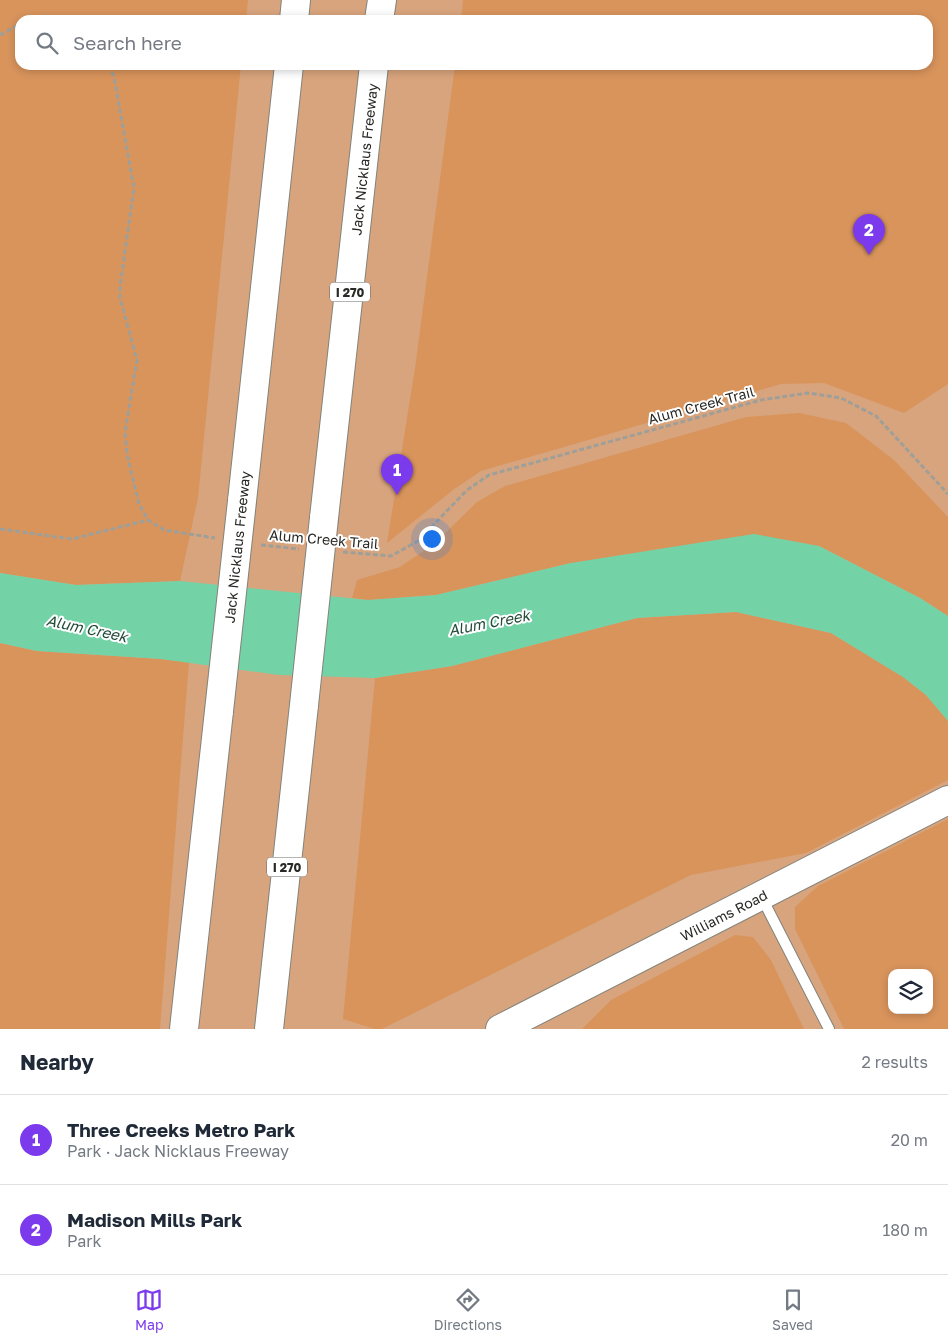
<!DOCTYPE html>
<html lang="en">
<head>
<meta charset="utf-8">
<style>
	body { margin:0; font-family:"Golos Text",sans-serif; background:#f6f6f7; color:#1f2937 }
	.controls { position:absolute; right:15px; bottom:15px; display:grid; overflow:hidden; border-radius:10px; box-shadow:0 2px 8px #0003 }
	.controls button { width:45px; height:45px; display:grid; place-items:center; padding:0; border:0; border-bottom:1px solid #e0e1e3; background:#fff; color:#1f2937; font:25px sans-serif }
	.you { position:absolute; left:431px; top:538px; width:18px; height:18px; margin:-12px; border:4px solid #fff; border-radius:50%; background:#1a73e8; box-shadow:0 0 0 8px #1a73e833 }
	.badge { display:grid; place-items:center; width:32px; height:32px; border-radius:50%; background:#7c3aed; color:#fff; font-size:16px; font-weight:700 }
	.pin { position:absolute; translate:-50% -41px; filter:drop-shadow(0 1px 2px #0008) }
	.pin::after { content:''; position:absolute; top:26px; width:18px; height:15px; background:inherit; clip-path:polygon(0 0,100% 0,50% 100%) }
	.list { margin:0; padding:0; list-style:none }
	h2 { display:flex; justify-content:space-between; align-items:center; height:65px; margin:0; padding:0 20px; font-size:21px }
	h2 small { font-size:16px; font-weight:400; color:#747a83 }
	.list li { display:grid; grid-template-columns:32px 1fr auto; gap:15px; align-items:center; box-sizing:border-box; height:90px; padding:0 20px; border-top:1px solid #e0e1e3 }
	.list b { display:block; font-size:19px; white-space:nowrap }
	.list p { margin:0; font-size:16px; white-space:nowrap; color:#747a83 }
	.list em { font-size:16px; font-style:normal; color:#747a83 }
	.icon { flex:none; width:28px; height:28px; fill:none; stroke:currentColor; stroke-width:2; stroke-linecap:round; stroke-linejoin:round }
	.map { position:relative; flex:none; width:948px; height:1029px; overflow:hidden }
	.search { position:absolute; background:#fff; box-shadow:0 2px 8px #0003; left:15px; right:15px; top:15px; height:55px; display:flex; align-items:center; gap:12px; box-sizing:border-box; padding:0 18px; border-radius:15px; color:#747a83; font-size:19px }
	.sheet { height:245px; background:#fff }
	nav { display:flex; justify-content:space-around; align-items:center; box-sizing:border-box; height:70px; border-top:1px solid #e0e1e3; background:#fff; font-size:14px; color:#747a83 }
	nav a { display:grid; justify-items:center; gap:2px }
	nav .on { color:#7c3aed }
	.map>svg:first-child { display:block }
	.green { fill:#d8a47d; fill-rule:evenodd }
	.forest { fill:#d9945c; fill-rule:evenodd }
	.water { fill:#73d3a7 }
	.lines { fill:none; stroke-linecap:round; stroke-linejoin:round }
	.lane-casing { stroke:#82837b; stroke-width:12 }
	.secondary-casing { stroke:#82837b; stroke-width:30 }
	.highway-casing { stroke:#82837b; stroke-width:30 }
	.path { stroke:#9f9f99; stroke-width:3; stroke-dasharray:5 2.5; stroke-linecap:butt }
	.lane { stroke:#fff; stroke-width:10 }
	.secondary { stroke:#fff; stroke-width:28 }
	.highway { stroke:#fff; stroke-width:28 }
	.highway-bridge-casing { stroke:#82837b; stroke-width:30; stroke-linecap:butt }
	.highway-bridge { stroke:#fff; stroke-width:28 }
	.labels { text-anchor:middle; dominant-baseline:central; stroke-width:4; stroke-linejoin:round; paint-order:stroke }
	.shield { fill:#fff; stroke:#696967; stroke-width:1 }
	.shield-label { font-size:12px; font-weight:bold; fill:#292926 }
	.street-label { font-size:14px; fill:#292926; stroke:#fff }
	.water-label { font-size:15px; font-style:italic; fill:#234c39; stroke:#fff }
</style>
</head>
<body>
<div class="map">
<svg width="948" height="1029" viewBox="0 0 948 1029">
	<rect width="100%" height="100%" fill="#e2e3da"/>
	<path class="green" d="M0,0H948V1029H0ZM20,20H928V65H20ZM892,973H929V1010H892Z"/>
	<path class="forest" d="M0,0H248L246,20H20V65H241L198,498L180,581L76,585L0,573Z
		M463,0H948V384L904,413L824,383L781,384L481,471L453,490L387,543L415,368L455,65H928V20H461Z
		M799,413L846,423L894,460L948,517V616L920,598L819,546L571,563L436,595L368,600L352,598L357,580L400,567L435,543L477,502L505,486L746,417Z
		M736,612L831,633L903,677L926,695L948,721V780L806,853L691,875L382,1029H374L343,1019L375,678L452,666L637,618Z
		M0,643L37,651L161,659L189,662L160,1029H0Z
		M948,819V1029H844L795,929V907L818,886ZM892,973H929V1010H892Z
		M735,935L753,937L771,960L804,1029H582L611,1000Z"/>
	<path class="water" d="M754,534L819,546L920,598L948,616V721L926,695L903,677L831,633L736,612L637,618L452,666L375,678L279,675L161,659L37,651L0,643V573L76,585L180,581L368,600L436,595L571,563Z"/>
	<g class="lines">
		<defs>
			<path id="lane" d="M761,896L829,1029"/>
			<g id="secondary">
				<path id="s1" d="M500,1029L948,800"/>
			</g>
			<g id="highway">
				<path d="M294,20L296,0"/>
				<path d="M379,20L382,0"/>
				<path d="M242,501L289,65"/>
				<path id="s2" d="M324,518L374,65"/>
				<path d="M184,1029L219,711"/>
				<path d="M269,1029L304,705"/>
			</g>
		</defs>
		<use href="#lane" class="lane-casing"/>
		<use href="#secondary" class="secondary-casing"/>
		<use href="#highway" class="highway-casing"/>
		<path class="path" d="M28,20L47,16L61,20
			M0,35L20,24
			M109,65L114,77L134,188L120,286V298L137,360L125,432L127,454L139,504L148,520L164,530L215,538
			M0,529L72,539L148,520
			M261,545L299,549
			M343,552L391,556L418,541L467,490L489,475L761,400L808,393L841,398L876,416L948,494"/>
		<use href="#lane" class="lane"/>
		<use href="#secondary" class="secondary"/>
		<use href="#highway" class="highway"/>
		<defs>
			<path id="highway-bridge" d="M304,705L324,518
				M219,711L242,501"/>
		</defs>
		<use href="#highway-bridge" class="highway-bridge-casing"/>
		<use href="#highway-bridge" class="highway-bridge"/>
	</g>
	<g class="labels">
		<g class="shield">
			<rect x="330" y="282.5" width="40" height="19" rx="4"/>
			<rect x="267" y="857.5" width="40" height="19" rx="4"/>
		</g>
		<g class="shield-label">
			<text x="350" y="292">I 270</text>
			<text x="287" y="867">I 270</text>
		</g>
		<g class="street-label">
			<text stroke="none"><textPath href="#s2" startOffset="361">Jack Nicklaus Freeway</textPath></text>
			<text transform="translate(701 405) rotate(-15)">Alum Creek Trail</text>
			<text transform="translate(324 539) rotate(5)">Alum Creek Trail</text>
			<text transform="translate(237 547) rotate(-84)">Jack Nicklaus Freeway</text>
			<text stroke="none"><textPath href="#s1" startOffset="251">Williams Road</textPath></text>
		</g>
		<g class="water-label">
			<text transform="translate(489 622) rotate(-11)">Alum Creek</text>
			<text transform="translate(87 628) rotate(12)">Alum Creek</text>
		</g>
	</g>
</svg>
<div class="controls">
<button><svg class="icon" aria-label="layers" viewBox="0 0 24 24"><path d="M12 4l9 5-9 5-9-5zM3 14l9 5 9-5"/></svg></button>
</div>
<div class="you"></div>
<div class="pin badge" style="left:397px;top:495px">1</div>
<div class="pin badge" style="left:869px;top:255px">2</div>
<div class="search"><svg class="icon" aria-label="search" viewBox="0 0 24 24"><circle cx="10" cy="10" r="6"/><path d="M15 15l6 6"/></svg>Search here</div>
</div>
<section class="sheet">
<h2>Nearby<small>2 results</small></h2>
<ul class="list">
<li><span class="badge">1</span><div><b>Three Creeks Metro Park</b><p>Park · Jack Nicklaus Freeway</p></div><em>20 m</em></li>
<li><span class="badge">2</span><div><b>Madison Mills Park</b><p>Park</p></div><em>180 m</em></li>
</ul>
</section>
<nav>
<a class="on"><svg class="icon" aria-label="map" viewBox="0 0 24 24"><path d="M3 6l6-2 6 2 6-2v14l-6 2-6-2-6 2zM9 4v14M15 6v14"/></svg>Map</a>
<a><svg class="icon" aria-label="directions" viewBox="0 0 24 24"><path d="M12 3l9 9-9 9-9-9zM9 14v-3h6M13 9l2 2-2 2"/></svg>Directions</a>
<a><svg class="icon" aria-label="saved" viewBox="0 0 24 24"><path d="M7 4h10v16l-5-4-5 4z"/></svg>Saved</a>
</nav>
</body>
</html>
